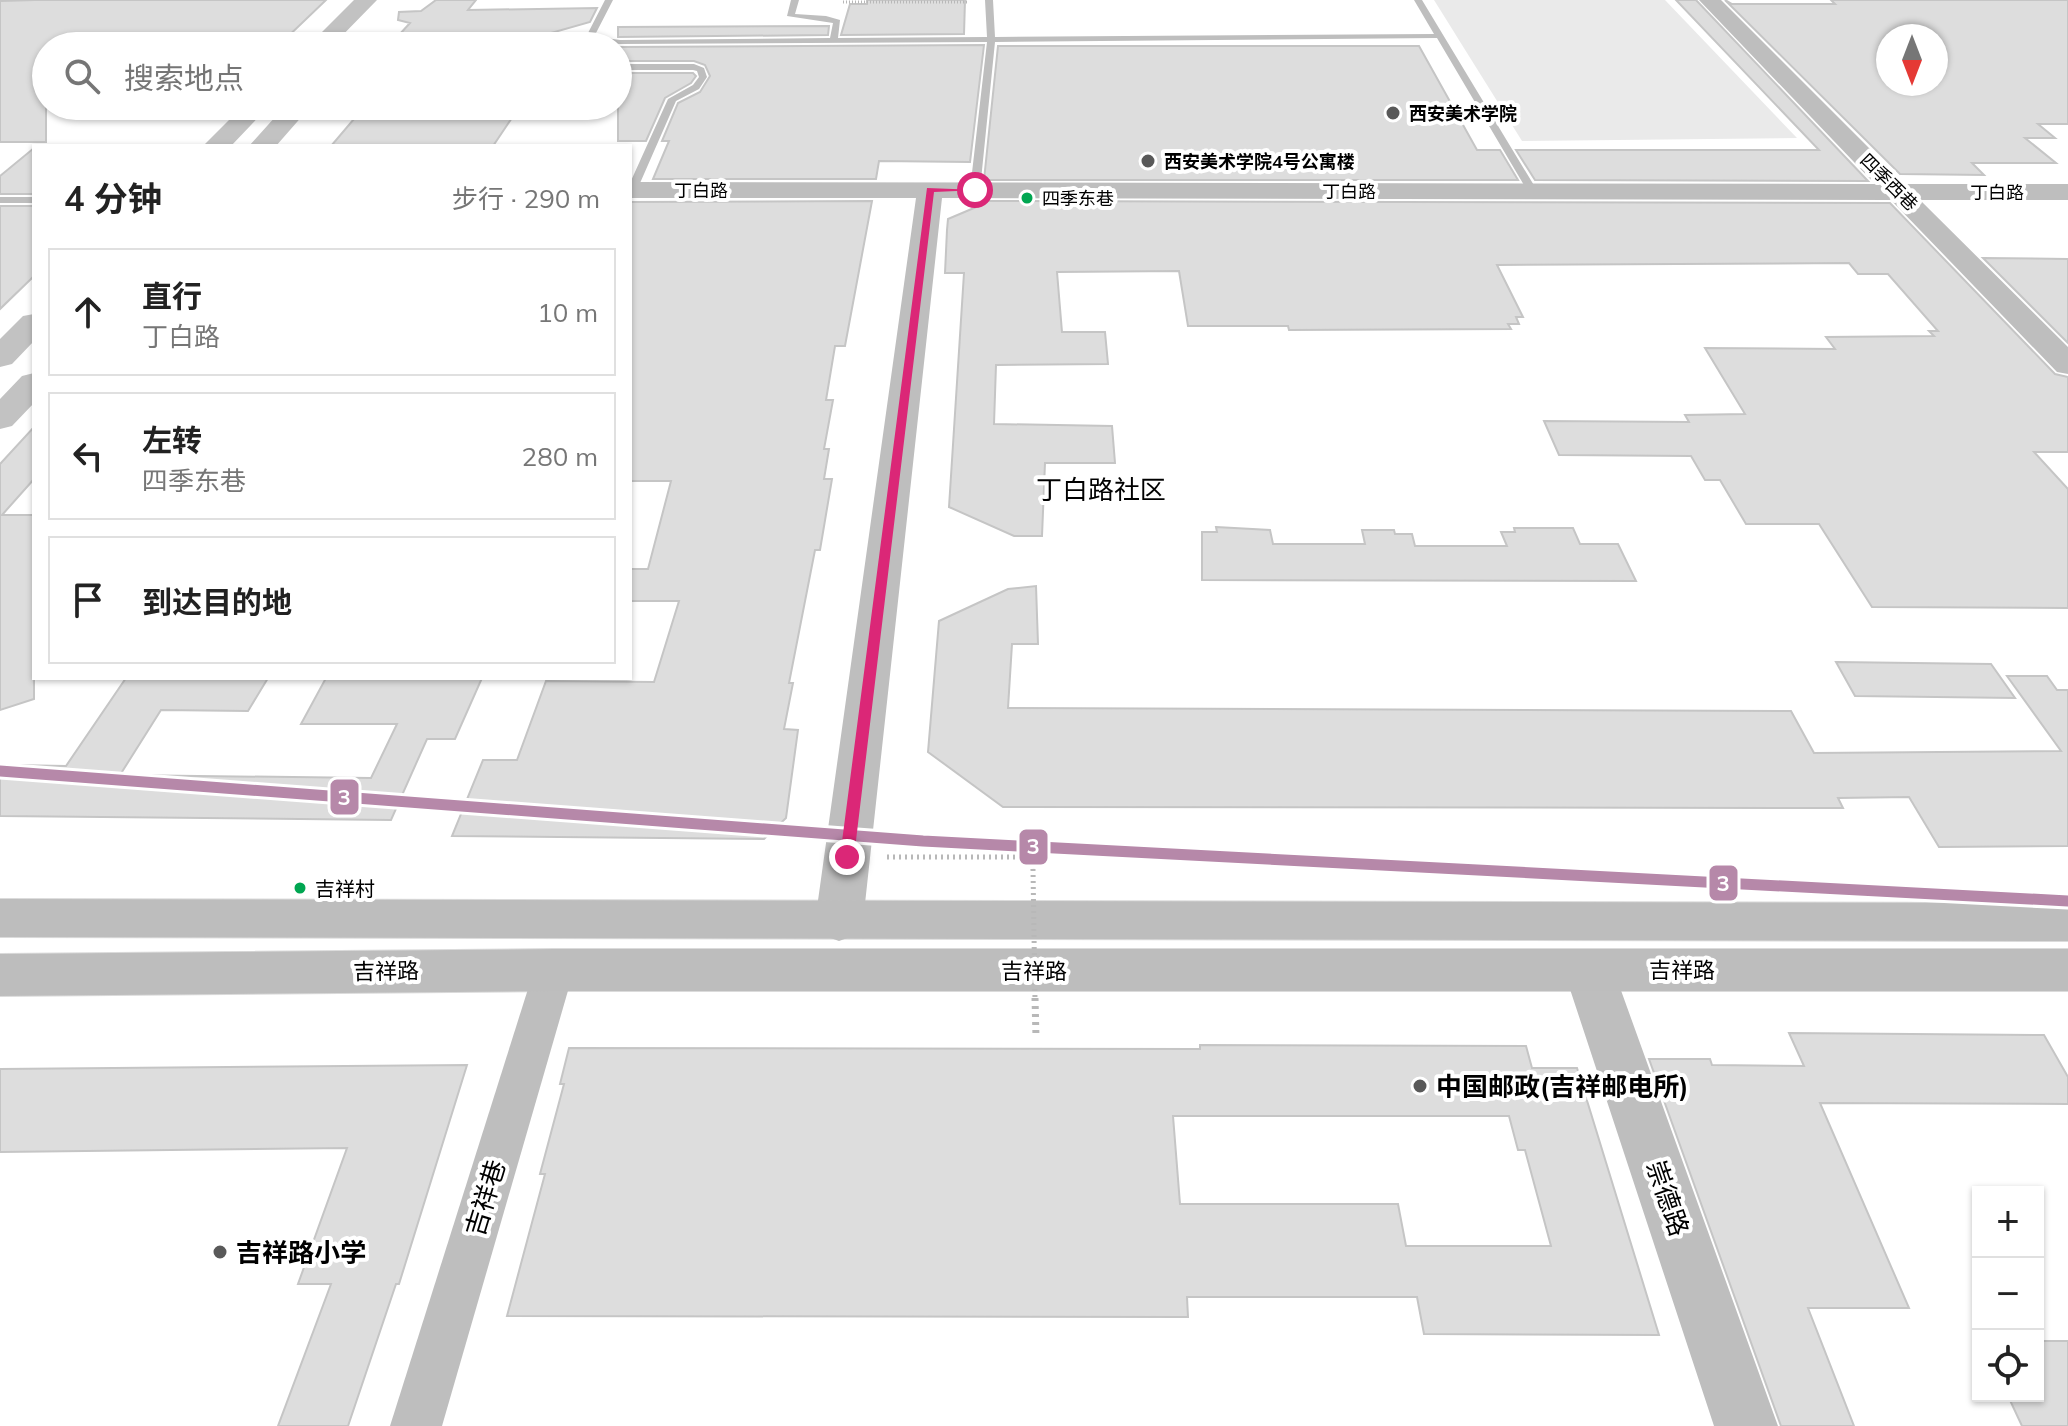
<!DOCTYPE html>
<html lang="zh">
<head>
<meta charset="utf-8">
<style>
	body { margin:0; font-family:Mulish,"Noto Sans SC",sans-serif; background:#f2f2f2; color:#222 }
	.controls { position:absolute; right:24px; bottom:24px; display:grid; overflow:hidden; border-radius:0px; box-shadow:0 2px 6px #0004 }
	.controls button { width:72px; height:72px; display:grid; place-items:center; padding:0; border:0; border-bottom:2px solid #e0e0e0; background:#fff; color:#222; font:40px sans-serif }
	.compass { position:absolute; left:1876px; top:24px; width:72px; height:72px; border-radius:50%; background:#fff; box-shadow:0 2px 6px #0004; rotate:180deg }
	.stop { position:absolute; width:24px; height:24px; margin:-18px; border:6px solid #db2777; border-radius:50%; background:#fff }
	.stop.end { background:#db2777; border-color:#fff; box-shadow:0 2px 8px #0008 }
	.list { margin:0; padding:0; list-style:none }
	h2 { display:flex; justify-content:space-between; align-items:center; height:104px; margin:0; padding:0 32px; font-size:34px }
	h2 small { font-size:26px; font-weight:400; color:#767676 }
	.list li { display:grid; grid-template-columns:52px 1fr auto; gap:24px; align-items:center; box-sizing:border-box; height:128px; margin:0 16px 16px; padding:0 16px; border:2px solid #e0e0e0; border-radius:0px }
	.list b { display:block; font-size:30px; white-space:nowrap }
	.list p { margin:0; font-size:26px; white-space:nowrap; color:#767676 }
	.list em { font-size:26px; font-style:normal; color:#767676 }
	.icon { flex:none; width:44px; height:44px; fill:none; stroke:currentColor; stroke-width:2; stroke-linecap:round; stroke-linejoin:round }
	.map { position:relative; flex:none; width:2068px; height:1426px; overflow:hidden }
	.search { position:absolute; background:#fff; box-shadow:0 2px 6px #0004; left:32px; top:32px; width:600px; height:88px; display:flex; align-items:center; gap:20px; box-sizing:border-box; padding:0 28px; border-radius:44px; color:#767676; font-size:30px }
	.panel { position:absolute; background:#fff; box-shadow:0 2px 6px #0004; left:32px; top:144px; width:600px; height:536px; border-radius:0px }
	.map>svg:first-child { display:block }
	.green { fill:#eaeaea }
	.building { fill:#ddd; stroke:#c5c5c5; stroke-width:2; fill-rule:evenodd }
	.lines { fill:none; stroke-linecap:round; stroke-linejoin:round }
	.primary-casing { stroke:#dbdbdb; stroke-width:2 }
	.path-far1 { stroke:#b8b8b8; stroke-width:3; stroke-dasharray:1 2; stroke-linecap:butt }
	.path { stroke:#b8b8b8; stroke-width:5; stroke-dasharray:2 4; stroke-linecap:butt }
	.service { fill:#bebebe; fill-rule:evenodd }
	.minor { fill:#bebebe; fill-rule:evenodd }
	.tertiary { fill:#bebebe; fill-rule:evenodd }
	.secondary { fill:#c2c2c2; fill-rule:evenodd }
	.primary { fill:#bdbdbd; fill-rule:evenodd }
	.path-bridge-far1 { stroke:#b8b8b8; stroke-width:5; stroke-dasharray:2 4; stroke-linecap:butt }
	.path-bridge { stroke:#b8b8b8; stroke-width:7; stroke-dasharray:3 5; stroke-linecap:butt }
	.metro-1-casing { stroke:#fff; stroke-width:17 }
	.metro-1 { stroke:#b688a9; stroke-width:11 }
	.route { fill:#db2777 }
	.poi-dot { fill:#595959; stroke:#fff; stroke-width:3 }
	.bus-dot { fill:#00a651; stroke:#fff; stroke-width:3 }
	.labels { text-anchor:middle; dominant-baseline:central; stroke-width:8; stroke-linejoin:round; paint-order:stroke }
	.far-poi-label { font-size:18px; font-weight:bold; fill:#000; stroke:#fff; text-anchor:start }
	.far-street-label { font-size:18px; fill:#000; stroke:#fff }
	.far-bus-label { font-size:18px; fill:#000; stroke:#fff; text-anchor:start }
	.bus-label { font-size:20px; fill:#000; stroke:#fff; text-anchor:start }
	.street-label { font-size:22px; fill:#000; stroke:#fff }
	.quarter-label { font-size:26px; fill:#000; stroke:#fff }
	.near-poi-label { font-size:26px; font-weight:bold; fill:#000; stroke:#fff; text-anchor:start }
	.near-street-label { font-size:26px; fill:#000; stroke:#fff }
	.line-badge { stroke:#fff; stroke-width:3 }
	.badge-label { font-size:22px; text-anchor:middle; font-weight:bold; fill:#fff }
</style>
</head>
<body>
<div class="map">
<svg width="2068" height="1426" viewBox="0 0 2068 1426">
	<rect width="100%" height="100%" fill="#fff"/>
	<path class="green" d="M1434,0H1665L1797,138L1522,141Z"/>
	<path class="building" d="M35,0H326L278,46H46V142H0V1Z
		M436,0H476L468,10L597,8L590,22L530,39L476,40L449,33L399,35L410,23L398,20L399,12L421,11Z
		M867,0H965L964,34L841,35L850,4H867Z
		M1676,0H1696L1868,181L1535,180L1516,150H1819Z
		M1725,0L1732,4H1835L1831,0H2068V124H2038L2055,138H2025L2056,163H1972L1984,175L1900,174ZM1888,36H1936V84H1888Z
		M829,26L828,35L618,37V27Z
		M984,45L970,162L879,161L876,179H653L669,141H662L678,103L700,92L710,76L705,65L694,61H618V47Z
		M998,46H1419L1477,150H1500L1518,180H984Z
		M618,73H693L696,76L691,83L665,98L646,141H618Z
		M365,106H520L493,146H331Z
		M34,148V194H0V176Z
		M872,201L845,346H835L826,400H833L824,449H829L824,479H832L820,550H815L789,683H793L784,729L798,730L786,818L764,839L452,836L483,760H517L546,681L654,682L679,601H630V569H648L671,481H630V202Z
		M981,201L1890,203L2055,374L2068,377V452H2034L2068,489V608L1872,607L1819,524H1746L1720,480H1705L1691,456L1559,455L1544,421L1689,422L1685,415L1745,414L1705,348L1835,349L1826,337L1934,336L1929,331H1938L1888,274H1858L1849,263L1497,265L1523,317H1516L1519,324H1508L1511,329L1289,330L1288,326H1188L1179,271L1057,272L1062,332H1105L1108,364L996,365L994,424L1112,426L1115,463H1045L1042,536H1014L949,507L964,273H945L947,230L948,219L981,205Z
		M0,206H34V276L0,309Z
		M1983,258L2068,259V343Z
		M34,427V479L2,515H34V699L0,710V464Z
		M1216,527L1270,530L1273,544H1365L1362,530H1394L1395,534H1412L1415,546H1507L1501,532H1515L1514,528H1573L1580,544H1618L1636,581L1202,580V532H1217Z
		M1036,586L1038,644H1012L1008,708L1791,711L1814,753L2061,751L2007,676H2047L2057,690H2068V846L1939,847L1909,797L1838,798L1843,808L1003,807L928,752L939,621L1008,589Z
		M1836,662L1991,664L2015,698L1855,696Z
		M126,678H268L248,711L161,710L120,775L371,778L397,724H301L326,678H482L455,739H427L391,820L0,816V778L11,765L66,766Z
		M1789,1033L2044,1035L2068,1077V1104L1820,1103L1909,1308H1808L1854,1426H1781L1649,1059H1710L1712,1065L1804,1066Z
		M1200,1045L1526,1046L1532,1068H1577L1659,1335L1424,1334L1417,1297H1187L1188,1317L507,1316L545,1174H540L564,1084H560L569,1048L1200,1049ZM1173,1116H1509L1518,1150H1525L1551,1246H1406L1398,1204H1180Z
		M467,1065L399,1284H396L348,1426H278L331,1284H298L347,1148L0,1152V1069Z
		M2038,1341H2068V1426H2022L2008,1396H2038Z"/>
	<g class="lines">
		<defs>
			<path id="primary" d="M0,899L2068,903V941L0,937Z
				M554,949H2068V991H554L0,996V954Z"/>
		</defs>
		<use href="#primary" class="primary-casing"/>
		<path class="path-far1" d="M843,2H969"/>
		<path class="path" d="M887,857H1031L1033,869"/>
		<path class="service" d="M605,0H613L596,33L599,37L620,40L830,38L833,23L787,16L791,0H799L795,14L826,16L840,20L838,38L987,37L985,0H993L995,37L1434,34L1414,0H1422L1538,192L1533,195L1528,192L1437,38L995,42L980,190L975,193L970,190L987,42L620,44L593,41L588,33Z
			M618,64H694L704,68L707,77L699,89L676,101L637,190L632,193L630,183L668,99L693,85L699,77L697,71L693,70H618Z
			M0,197H34V203H0Z"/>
		<path class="minor" d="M554,954L568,959L574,970L442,1426H390L534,970L540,959Z"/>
		<path class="tertiary" d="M1699,0H1721L1905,184H2068V200H1920L2068,347V374L2057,372L1891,200L942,198L863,922L856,935L839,941L822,935L815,922L916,198H630V182L1875,184Z
			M1589,951L1607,957L1614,971L1778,1426H1714L1564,971L1571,957Z"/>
		<path class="secondary" d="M354,0H377L332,46H308Z
			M243,106H269L231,146H203Z
			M285,106H311L276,146H249Z
			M34,314V341L12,364L0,367V339L23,316Z
			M34,373V403L12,426L0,429V399L22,376Z"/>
		<use href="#primary" class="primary"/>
		<path class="path-bridge-far1" d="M1033,869L1035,1000"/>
		<path class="path-bridge" d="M1035,998L1036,1037"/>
		<defs>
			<path id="metro-1" d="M0,771L923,841L2068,901"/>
		</defs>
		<use href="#metro-1" class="metro-1-casing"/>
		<use href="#metro-1" class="metro-1"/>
	</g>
	<path class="route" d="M927,188L979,190L934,192L854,857L847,863L840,857Z"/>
	<g class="poi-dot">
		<circle cx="1393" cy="113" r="8"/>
		<circle cx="1148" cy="161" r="8"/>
		<circle cx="1420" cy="1086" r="8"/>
		<circle cx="220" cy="1252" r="8"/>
	</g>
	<g class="bus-dot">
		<circle cx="1027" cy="198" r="7"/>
		<circle cx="300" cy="888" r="7"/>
	</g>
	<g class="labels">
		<g class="far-poi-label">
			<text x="1409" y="113">西安美术学院</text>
			<text x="1164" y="161">西安美术学院4号公寓楼</text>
		</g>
		<g class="far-street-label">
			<text transform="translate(1889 182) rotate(45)">四季西巷</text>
			<text x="701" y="190">丁白路</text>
			<text x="1349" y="191">丁白路</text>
			<text x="1997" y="192">丁白路</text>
		</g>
		<g class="far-bus-label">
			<text x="1042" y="198">四季东巷</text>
		</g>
		<g class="bus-label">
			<text x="315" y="888">吉祥村</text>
		</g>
		<g class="street-label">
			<text x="1682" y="970">吉祥路</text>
			<text transform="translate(386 971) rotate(-1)">吉祥路</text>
			<text x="1034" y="971">吉祥路</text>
		</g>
		<g class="quarter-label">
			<text x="1101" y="489">丁白路社区</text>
		</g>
		<g class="near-poi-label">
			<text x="1436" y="1086">中国邮政(吉祥邮电所)</text>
			<text x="236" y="1252">吉祥路小学</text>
		</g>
		<g class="near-street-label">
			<text transform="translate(485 1198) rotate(-73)">吉祥巷</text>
			<text transform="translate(1668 1198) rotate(71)">崇德路</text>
		</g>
	</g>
	<g class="line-badge">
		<rect x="329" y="778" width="31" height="38" rx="8" fill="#b688a9"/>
		<rect x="1018" y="828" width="31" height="38" rx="8" fill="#b688a9"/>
		<rect x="1708" y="864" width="31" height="38" rx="8" fill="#b688a9"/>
	</g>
	<g class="badge-label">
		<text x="344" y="805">3</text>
		<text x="1033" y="854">3</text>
		<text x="1723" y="891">3</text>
	</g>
</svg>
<div class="controls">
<button>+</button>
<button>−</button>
<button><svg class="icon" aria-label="locate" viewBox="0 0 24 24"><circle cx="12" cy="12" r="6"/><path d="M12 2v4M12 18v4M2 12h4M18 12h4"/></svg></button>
</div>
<svg class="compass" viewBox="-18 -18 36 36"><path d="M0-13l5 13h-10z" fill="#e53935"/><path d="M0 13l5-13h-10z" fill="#767676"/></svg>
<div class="stop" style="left:975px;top:190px"></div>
<div class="stop end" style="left:847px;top:857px"></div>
<div class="search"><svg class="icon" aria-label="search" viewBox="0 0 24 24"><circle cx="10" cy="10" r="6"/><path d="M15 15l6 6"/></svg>搜索地点</div>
<section class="panel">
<h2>4 分钟<small>步行 · 290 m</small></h2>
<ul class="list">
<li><svg class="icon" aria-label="ahead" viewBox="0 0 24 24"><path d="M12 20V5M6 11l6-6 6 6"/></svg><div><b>直行</b><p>丁白路</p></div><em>10 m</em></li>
<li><svg class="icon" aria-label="left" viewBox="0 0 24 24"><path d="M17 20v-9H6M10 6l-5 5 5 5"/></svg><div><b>左转</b><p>四季东巷</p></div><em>280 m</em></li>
<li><svg class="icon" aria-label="arrive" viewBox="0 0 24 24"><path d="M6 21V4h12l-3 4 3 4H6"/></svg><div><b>到达目的地</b></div></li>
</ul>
</section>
</div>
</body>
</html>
